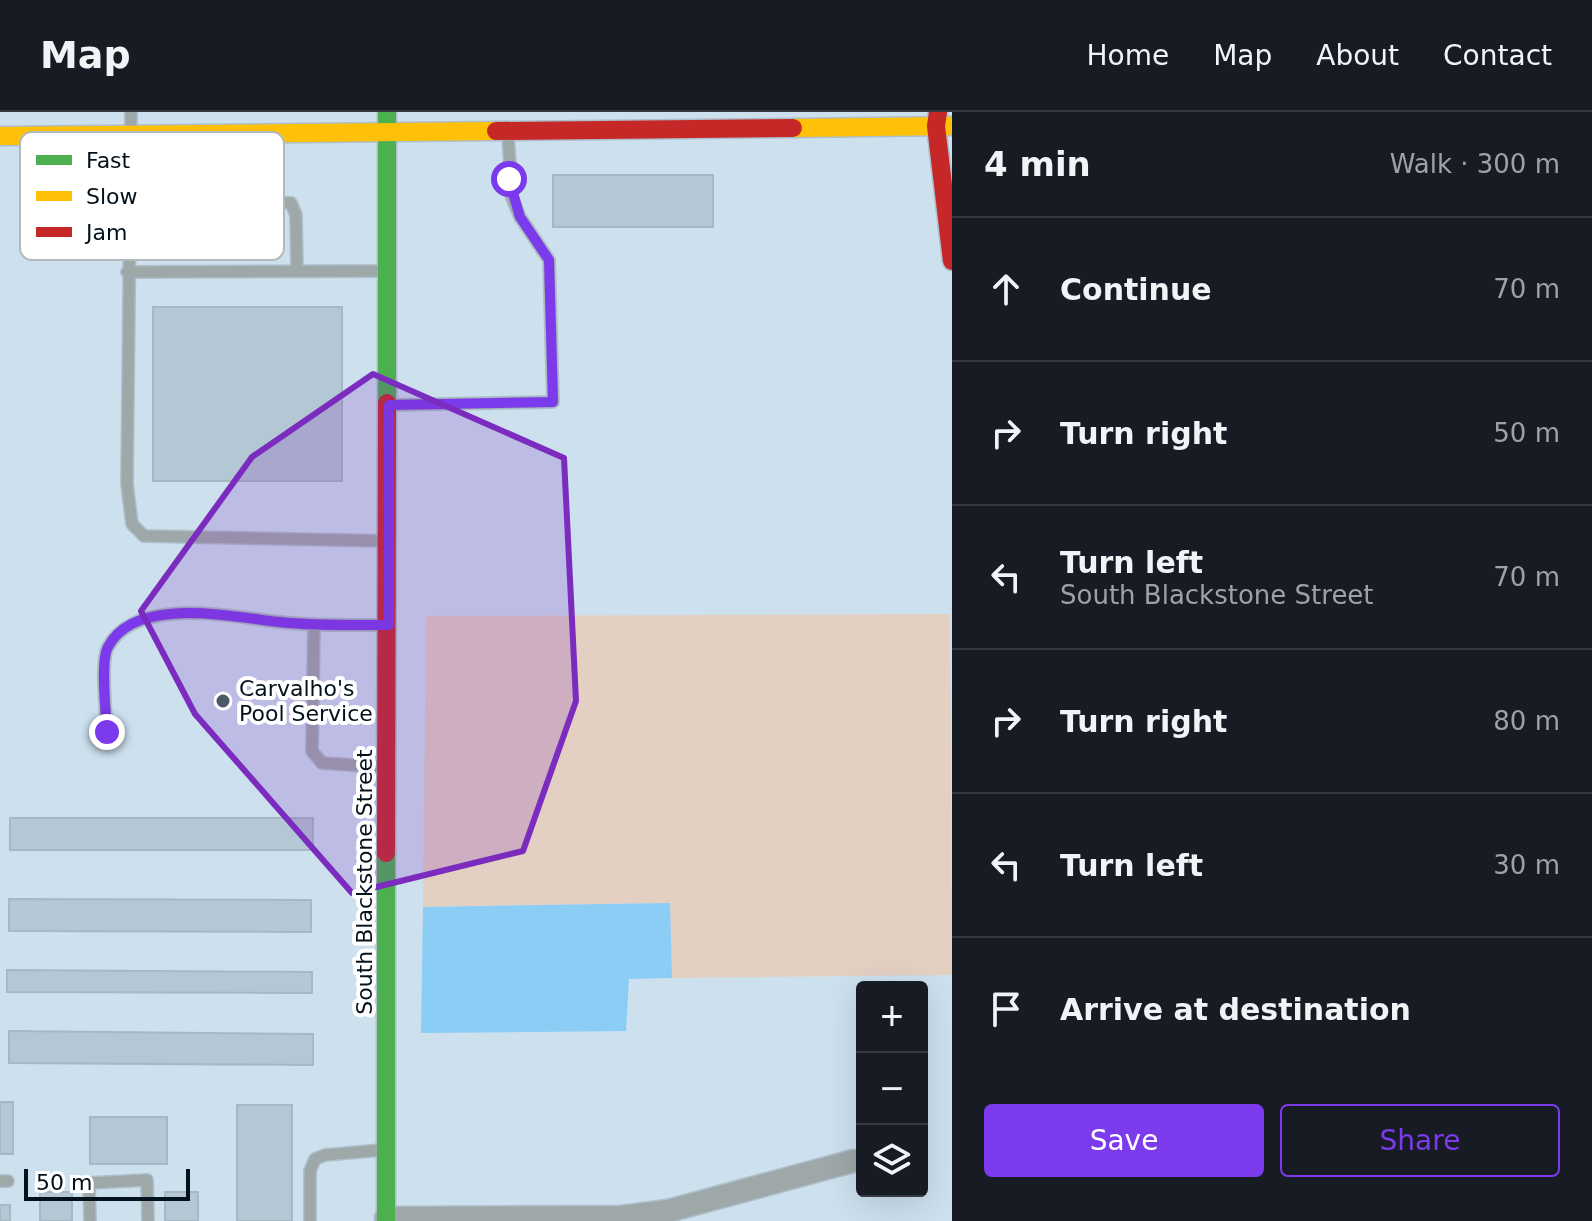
<!DOCTYPE html>
<html lang="en">
<head>
<meta charset="utf-8">
<style>
	body { margin:0; font-family:"DejaVu Sans",sans-serif; background:#20242c; color:#f1f3f6 }
	.controls { position:absolute; right:24px; bottom:24px; display:grid; overflow:hidden; border-radius:8px; box-shadow:0 8px 32px #0002 }
	.controls button { width:72px; height:72px; display:grid; place-items:center; padding:0; border:0; border-bottom:2px solid #363941; background:#171b24; color:#f1f3f6; font:40px sans-serif }
	.scale { position:absolute; left:24px; bottom:20px; width:166px; box-sizing:border-box; padding-left:8px; border:4px solid #02111b; border-top:0; font-size:22px; line-height:28px; white-space:nowrap; color:#02111b; -webkit-text-stroke:6px #fff; paint-order:stroke }
	.stop { position:absolute; width:24px; height:24px; margin:-18px; border:6px solid #7c3aed; border-radius:50%; background:#fff }
	.stop.end { background:#7c3aed; border-color:#fff; box-shadow:0 2px 8px #0008 }
	.list { margin:0; padding:0; list-style:none }
	h2 { display:flex; justify-content:space-between; align-items:center; height:104px; margin:0; padding:0 32px; font-size:34px }
	h2 small { font-size:26px; font-weight:400; color:#9ea1a6 }
	.list li { display:grid; grid-template-columns:52px 1fr auto; gap:24px; align-items:center; box-sizing:border-box; height:144px; padding:0 32px; border-top:2px solid #363941 }
	.list b { display:block; font-size:30px; white-space:nowrap }
	.list p { margin:0; font-size:26px; white-space:nowrap; color:#9ea1a6 }
	.list em { font-size:26px; font-style:normal; color:#9ea1a6 }
	.actions { display:flex; gap:16px; padding:24px 32px }
	.actions a { flex:1; padding:18px 0; border:2px solid #7c3aed; border-radius:8px; text-align:center; font-size:28px; color:#7c3aed }
	.actions .main { background:#7c3aed; color:#fff }
	.icon { flex:none; width:44px; height:44px; fill:none; stroke:currentColor; stroke-width:2; stroke-linecap:round; stroke-linejoin:round }
	.map { position:relative; flex:none; width:952px; height:1109px; overflow:hidden }
	header { display:flex; align-items:center; gap:48px; box-sizing:border-box; height:112px; padding:0 40px; background:#171b24; border-bottom:2px solid #363941 }
	header strong { font-size:38px }
	nav { display:flex; gap:44px; margin-inline-start:auto; font-size:28px }
	main { display:flex }
	aside { flex:1; background:#171b24 }
	.map>svg:first-child { display:block }
	.green { fill:#e3d0c3 }
	.water { fill:#8bcdf5 }
	.building { fill:#b3c7d4; stroke:#a7b8c4; stroke-width:2 }
	.lines { fill:none; stroke-linecap:round; stroke-linejoin:round }
	.lane-casing { stroke:#aebeca; stroke-width:14 }
	.street-casing { stroke:#aebeca; stroke-width:25 }
	.fast-casing { stroke:#aebeca; stroke-width:21 }
	.slow-casing { stroke:#aebeca; stroke-width:21 }
	.jam-casing { stroke:#aebeca; stroke-width:21 }
	.lane { stroke:#9ea8a8; stroke-width:11 }
	.street { stroke:#9ea8a8; stroke-width:22 }
	.fast { stroke:#4caf50; stroke-width:18 }
	.slow { stroke:#ffc107; stroke-width:18 }
	.jam { stroke:#c62828; stroke-width:18 }
	.route { stroke:#7c3aed; stroke-width:10 }
	.marked { fill:#7b2cbf; fill-opacity:0.2; stroke:#7b2cbf; stroke-width:6; stroke-linejoin:round }
	.poi-dot { fill:#495965; stroke:#fff; stroke-width:3 }
	.labels { text-anchor:middle; dominant-baseline:central; stroke-width:8; stroke-linejoin:round; paint-order:stroke }
	.poi-label { font-size:22px; fill:#02111b; stroke:#fff; text-anchor:start }
	.street-label { font-size:22px; fill:#02111b; stroke:#fff }
	.key { fill:#fff; stroke:#b3b8bb; stroke-width:2 }
	.key-label { font-size:22px; fill:#02111b }
</style>
</head>
<body>
<header>
<strong>Map</strong>
<nav><a>Home</a><a>Map</a><a>About</a><a>Contact</a></nav>
</header>
<main>
<div class="map">
<svg width="952" height="1109" viewBox="0 0 952 1109">
	<rect width="100%" height="100%" fill="#cce0ee"/>
	<path class="green" d="M950,502L952,863L672,866L669,791L423,795L426,504Z"/>
	<path class="water" d="M670,791L672,866L629,867L626,919L421,921L423,795Z"/>
	<path class="building" d="M553,63H713V115H553Z
		M153,195H342V369H153Z
		M10,706H313V738H10Z
		M9,787L311,788V820L9,819Z
		M7,858L312,860V881L7,880Z
		M9,919L313,922V953L9,951Z
		M0,990H13V1042H0Z
		M237,993H292V1109H237Z
		M90,1005H167V1052H90Z
		M40,1080H72V1109H40Z
		M165,1080H198V1109H165Z
		M0,1093H10V1109H0Z"/>
	<g class="lines">
		<defs>
			<path id="lane" d="M131,0L127,372L132,412L144,424L386,429
				M128,88L291,91L296,103L297,159
				M127,160L383,159
				M389,293L553,290L549,148L520,105L512,86L508,22
				M314,512L312,639L322,651L382,655
				M107,620C106,601 100,549 108,535C136,483 233,505 280,510C314,514 350,513 384,513
				M0,1069H8
				M90,1109L89,1071L147,1068L148,1109
				M310,1109V1059L315,1047L325,1043L382,1038"/>
			<path id="street" d="M386,1106L622,1105L668,1099L853,1049"/>
			<path id="fast" d="M387,291V0
				M386,1109V741"/>
			<path id="slow" d="M793,16L952,14
				M0,24L496,19"/>
			<path id="jam" d="M938,0L936,14L952,149
				M496,19L793,16
				M386,741L387,291"/>
		</defs>
		<use href="#lane" class="lane-casing"/>
		<use href="#street" class="street-casing"/>
		<use href="#fast" class="fast-casing"/>
		<use href="#slow" class="slow-casing"/>
		<use href="#jam" class="jam-casing"/>
		<use href="#lane" class="lane"/>
		<use href="#street" class="street"/>
		<use href="#fast" class="fast"/>
		<use href="#slow" class="slow"/>
		<use href="#jam" class="jam"/>
	</g>
	<g class="lines">
		<path class="route" d="M107,620C106,601 100,549 108,535C134,483 233,505 279,510C315,514 352,513 389,513V293L553,290L549,148L520,105L509,67"/>
	</g>
	<path class="marked" d="M373,262L564,346L576,589L523,739L352,781L195,602L141,499L252,345Z"/>
	<circle class="poi-dot" cx="223" cy="589" r="8"/>
	<g class="labels">
		<g class="poi-label">
			<text x="239" y="576">Carvalho's<tspan x="239" dy="25">Pool Service</tspan></text>
		</g>
		<g class="street-label">
			<text transform="translate(364 770) rotate(-90)">South Blackstone Street</text>
		</g>
	</g>
	<rect x="20" y="20" width="264" height="128" rx="12" class="key"/>
	<rect x="36" y="43" width="36" height="10" fill="#4caf50"/>
	<rect x="36" y="79" width="36" height="10" fill="#ffc107"/>
	<rect x="36" y="115" width="36" height="10" fill="#c62828"/>
	<g class="key-label">
		<text x="86" y="56">Fast</text>
		<text x="86" y="92">Slow</text>
		<text x="86" y="128">Jam</text>
	</g>
</svg>
<div class="controls">
<button>+</button>
<button>−</button>
<button><svg class="icon" aria-label="layers" viewBox="0 0 24 24"><path d="M12 4l9 5-9 5-9-5zM3 14l9 5 9-5"/></svg></button>
</div>
<div class="scale">50 m</div>
<div class="stop" style="left:509px;top:67px"></div>
<div class="stop end" style="left:107px;top:620px"></div>
</div>
<aside>
<h2>4 min<small>Walk · 300 m</small></h2>
<ul class="list">
<li><svg class="icon" aria-label="ahead" viewBox="0 0 24 24"><path d="M12 20V5M6 11l6-6 6 6"/></svg><div><b>Continue</b></div><em>70 m</em></li>
<li><svg class="icon" aria-label="right" viewBox="0 0 24 24"><path d="M7 20v-9h11M14 6l5 5-5 5"/></svg><div><b>Turn right</b></div><em>50 m</em></li>
<li><svg class="icon" aria-label="left" viewBox="0 0 24 24"><path d="M17 20v-9H6M10 6l-5 5 5 5"/></svg><div><b>Turn left</b><p>South Blackstone Street</p></div><em>70 m</em></li>
<li><svg class="icon" aria-label="right" viewBox="0 0 24 24"><path d="M7 20v-9h11M14 6l5 5-5 5"/></svg><div><b>Turn right</b></div><em>80 m</em></li>
<li><svg class="icon" aria-label="left" viewBox="0 0 24 24"><path d="M17 20v-9H6M10 6l-5 5 5 5"/></svg><div><b>Turn left</b></div><em>30 m</em></li>
<li><svg class="icon" aria-label="arrive" viewBox="0 0 24 24"><path d="M6 21V4h12l-3 4 3 4H6"/></svg><div><b>Arrive at destination</b></div></li>
</ul>
<div class="actions"><a class="main">Save</a><a>Share</a></div>
</aside>
</main>
</body>
</html>
